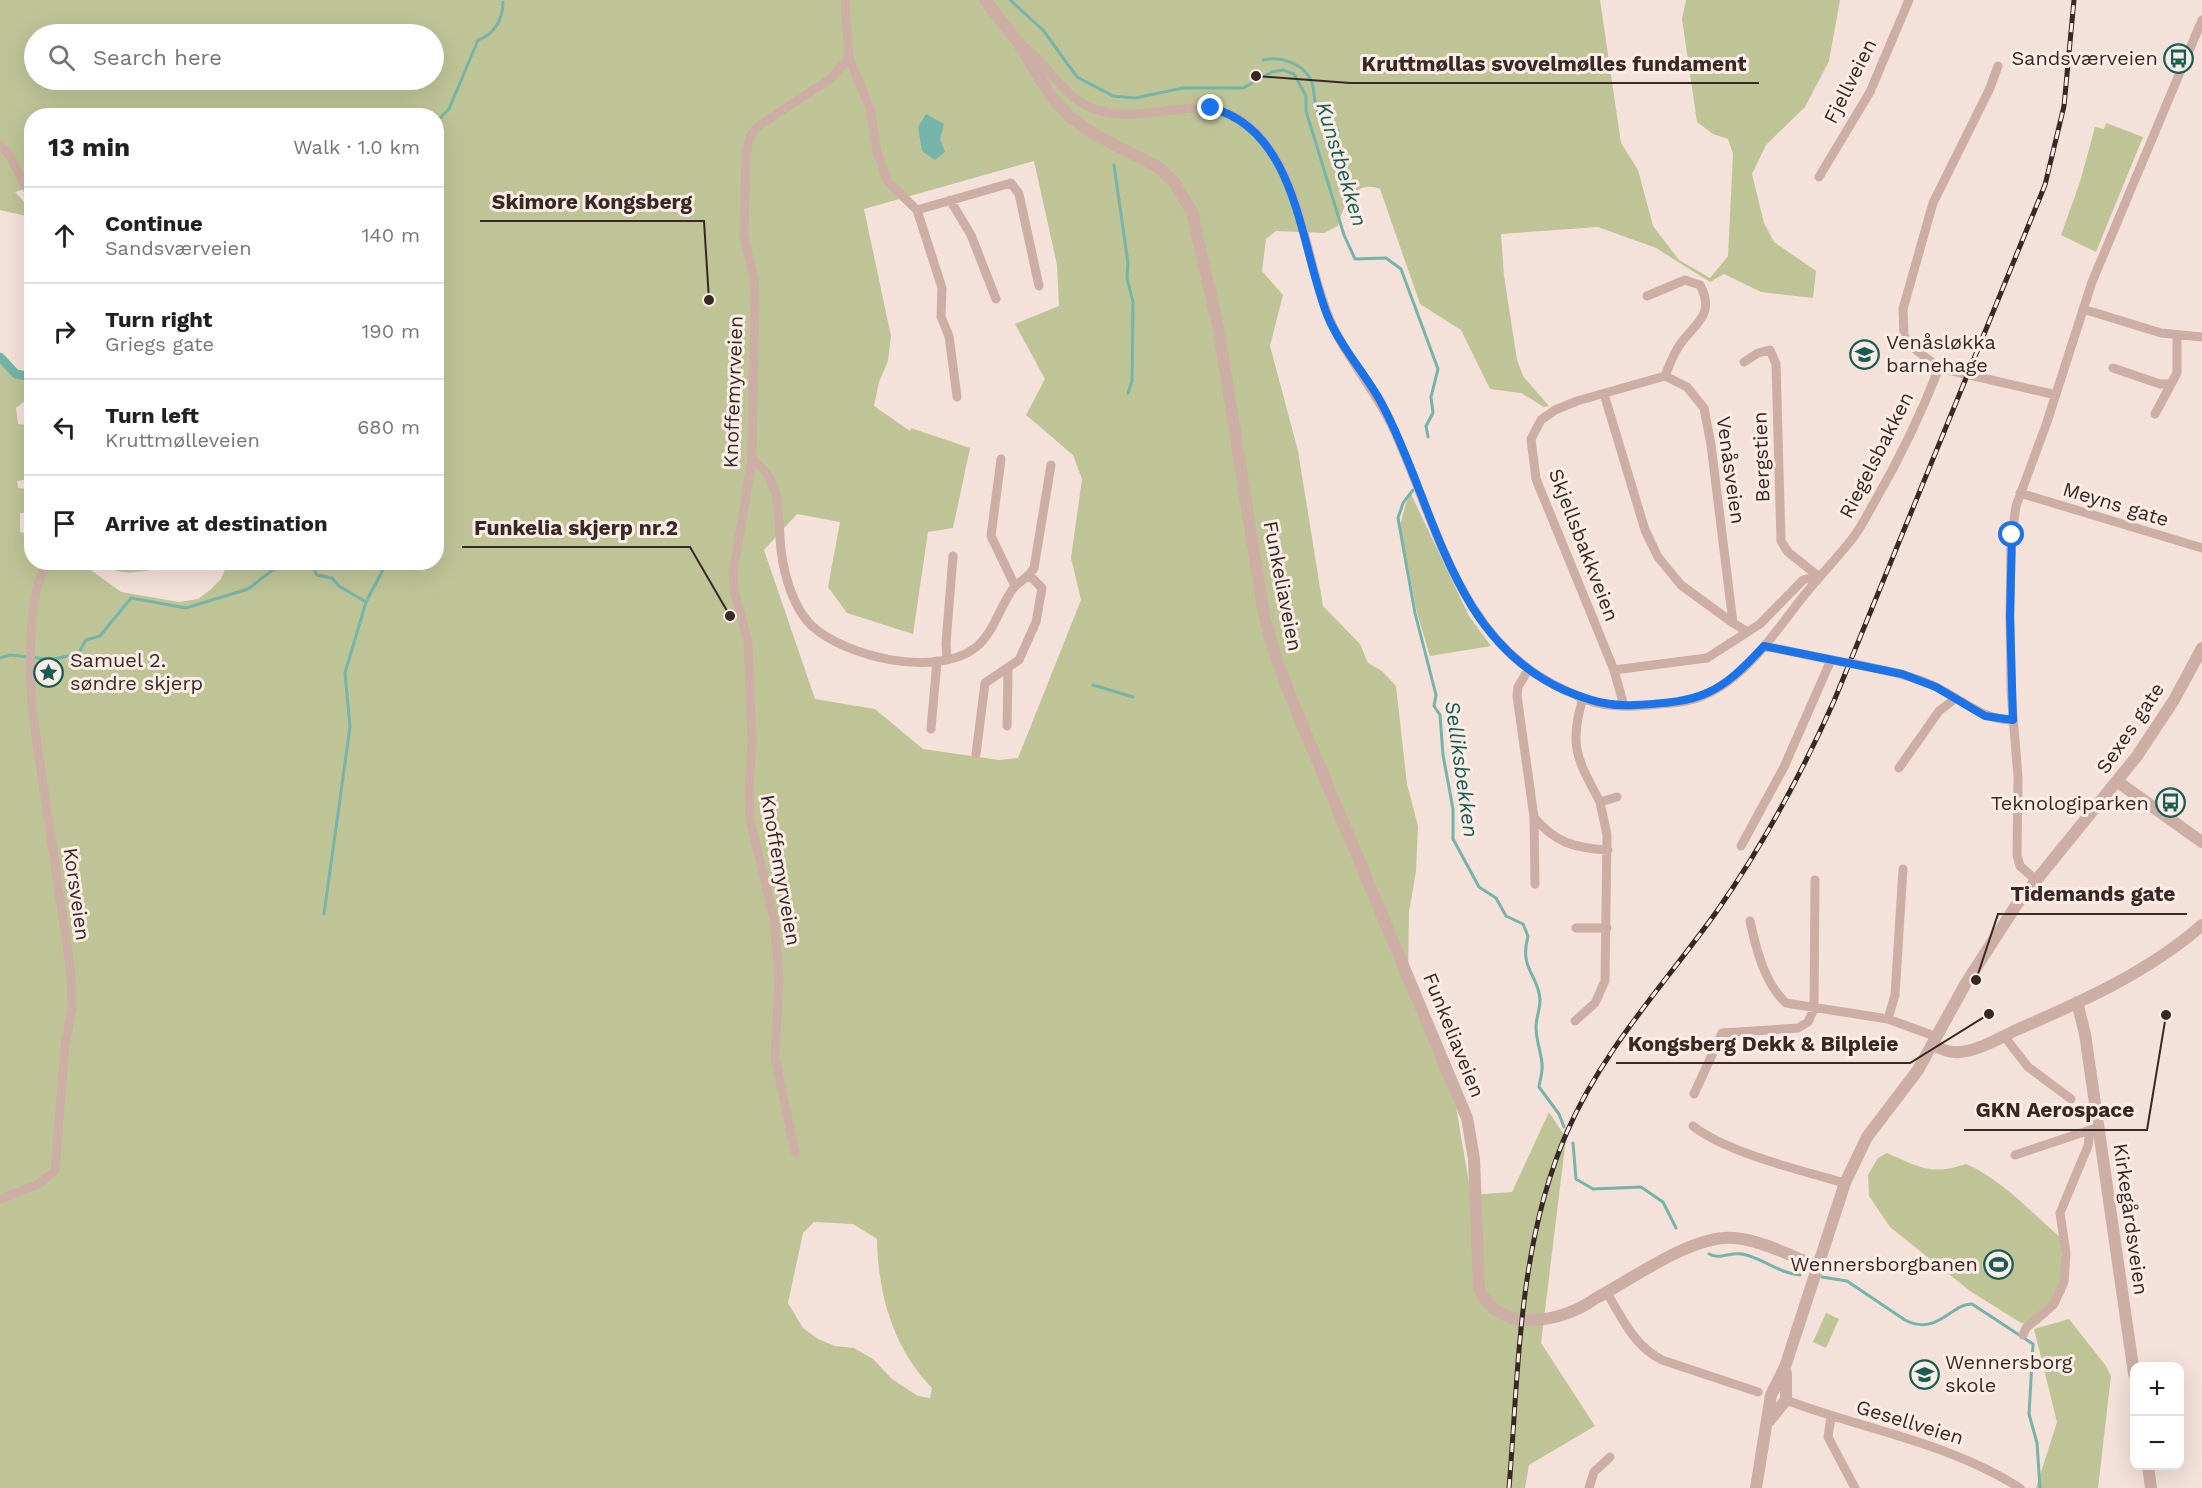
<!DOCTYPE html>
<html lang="en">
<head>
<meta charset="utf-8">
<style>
	body { margin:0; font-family:"Work Sans",sans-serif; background:#f6f6f6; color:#202124 }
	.controls { position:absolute; right:18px; bottom:18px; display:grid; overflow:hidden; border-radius:12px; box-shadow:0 6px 24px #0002 }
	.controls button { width:54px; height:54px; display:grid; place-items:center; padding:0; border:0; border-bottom:2px solid #e0e0e0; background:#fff; color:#202124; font:30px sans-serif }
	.stop { position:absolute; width:18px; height:18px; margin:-14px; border:4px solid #1a73e8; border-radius:50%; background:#fff }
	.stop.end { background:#1a73e8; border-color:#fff; box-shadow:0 2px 6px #0008 }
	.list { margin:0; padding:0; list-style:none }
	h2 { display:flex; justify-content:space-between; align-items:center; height:78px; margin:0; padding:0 24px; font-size:26px }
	h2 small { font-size:20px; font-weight:400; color:#757577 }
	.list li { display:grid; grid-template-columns:39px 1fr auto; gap:18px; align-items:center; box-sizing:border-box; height:96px; padding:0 24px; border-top:2px solid #e0e0e0 }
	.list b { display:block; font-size:22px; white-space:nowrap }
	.list p { margin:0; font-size:20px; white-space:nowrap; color:#757577 }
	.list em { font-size:20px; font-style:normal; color:#757577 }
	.icon { flex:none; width:33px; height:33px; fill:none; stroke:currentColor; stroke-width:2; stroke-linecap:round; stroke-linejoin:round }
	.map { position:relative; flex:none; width:2202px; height:1488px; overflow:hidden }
	.search { position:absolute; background:#fff; box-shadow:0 6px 24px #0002; left:24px; top:24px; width:420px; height:66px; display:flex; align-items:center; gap:15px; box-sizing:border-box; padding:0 21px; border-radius:33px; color:#757577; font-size:22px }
	.panel { position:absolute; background:#fff; box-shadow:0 6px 24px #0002; left:24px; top:108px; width:420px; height:462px; border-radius:24px }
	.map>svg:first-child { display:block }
	.green { fill:#bfc497; fill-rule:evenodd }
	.water { fill:#75b4a9 }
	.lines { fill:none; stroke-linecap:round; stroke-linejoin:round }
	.stream { stroke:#75b4a9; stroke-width:3 }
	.canal { stroke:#75b4a9; stroke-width:9 }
	.minor { stroke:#cdaea4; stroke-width:9 }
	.tertiary { stroke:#cdaea4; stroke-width:12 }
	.rail-casing { stroke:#382826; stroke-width:5 }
	.rail { stroke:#fbede6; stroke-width:3; stroke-dasharray:9; stroke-linecap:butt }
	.minor-bridge { stroke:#cdaea4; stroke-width:9 }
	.route { stroke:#1a73e8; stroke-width:8 }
	.labels { text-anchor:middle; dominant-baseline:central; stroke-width:6; stroke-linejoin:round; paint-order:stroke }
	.poi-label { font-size:20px; fill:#382826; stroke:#fbede6; text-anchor:end }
	.street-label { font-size:20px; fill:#382826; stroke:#fbede6 }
	.water-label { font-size:21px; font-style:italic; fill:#175d53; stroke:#fbede6 }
	.leader { fill:none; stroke:#382826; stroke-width:2 }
	.callout-dot { fill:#382826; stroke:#fbede6; stroke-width:2 }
	.callout-label { font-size:21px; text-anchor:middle; font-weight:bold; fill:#382826; stroke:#fbede6; stroke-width:6; stroke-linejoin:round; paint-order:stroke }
</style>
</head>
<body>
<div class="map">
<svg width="2202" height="1488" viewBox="0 0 2202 1488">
	<rect width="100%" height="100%" fill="#f4e1d9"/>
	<path class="green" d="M0,0H1600L1621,143L1638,170L1653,226L1679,260L1710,278L1728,256L1733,154L1728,139L1713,134L1697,122L1682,19L1686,0H1840L1829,61L1805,107L1766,145L1752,174L1764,223L1774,242L1816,271L1813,298L1761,292L1724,274L1710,282L1656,248L1598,227L1501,234L1504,276L1517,360L1523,376L1549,406L1544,407L1521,393L1490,389L1461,330L1420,304L1380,189C1354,179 1343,206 1338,226L1324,233L1276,231L1266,239L1262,271L1283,295L1270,346L1298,451L1323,606L1360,644L1368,663L1382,671L1396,686L1407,784L1418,826L1416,871L1409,912L1408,978L1452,1083L1471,1195L1512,1192L1549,1112L1566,1138L1541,1343L1595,1426L1529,1465L1525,1488H0V353L17,371L31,374V396L16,408L18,424L31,425V479L17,481L18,488L31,489V513H20V532L24,533L28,546H31L32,562L81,563L121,592L179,602L198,599L210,590L221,579L228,563L436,562V116H32L31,191L30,187L15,192L27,205L31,217L0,210ZM34,34H434V80H34ZM1034,161L1057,265L1059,306L1015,324L1045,379L1026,415L1073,455L1082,479L1071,558L1081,600L1018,758L999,760L923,749L875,709L815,699L764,550L797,514L840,522L828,587L847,613L913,634L928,532L953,528L970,448L911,428L910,431L874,406L879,382L888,361L891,336L864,209ZM814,1222L853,1224L877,1239C878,1294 893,1348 932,1388L930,1398L918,1396L892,1379L873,1359L854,1348L835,1346L818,1339L803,1328L788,1303L803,1233Z
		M2106,123L2143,137L2096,252L2061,235L2080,182L2095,127L2104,129Z
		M1411,494L1469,616L1491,646L1430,656L1417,613L1400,526L1406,503Z
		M104,563H160L155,569C137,572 118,577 104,563Z
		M1887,1153C1919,1167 1931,1176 1966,1164C2001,1179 2031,1212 2060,1237L2065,1292L2052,1312L2037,1325L2021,1323L1970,1291L1890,1227L1869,1196L1868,1175L1878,1158Z
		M1826,1313L1839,1319L1826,1348L1813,1342Z
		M2069,1319L2106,1366L2111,1376L2098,1488H2036L2057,1422L2034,1329Z"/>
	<path class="water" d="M926,114L944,124L940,139L945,152L935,160L922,151L918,127Z"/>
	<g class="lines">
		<path class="stream" d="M1010,0L1043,30L1077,77L1113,96L1135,98L1183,88H1243L1272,72L1283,70L1294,74L1306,96V111L1344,235L1355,259L1386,258L1401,269L1438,369L1431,397L1433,413L1426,426L1428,437
			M1263,60C1283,55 1309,66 1313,87C1315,96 1314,107 1320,116C1324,121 1333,125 1338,131V136L1331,139
			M436,122L449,109L478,40C494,35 503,19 503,2
			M1114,165L1128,263L1127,278L1133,302L1132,381L1128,393
			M1413,490L1403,503L1398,518L1415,613L1436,695L1434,706L1440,715L1443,755L1453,809V839L1479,887L1496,898L1506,916L1523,924L1528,936C1519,969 1538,974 1540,999C1540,1010 1536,1018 1536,1027C1536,1041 1541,1051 1542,1064C1543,1071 1540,1080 1539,1087L1559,1114L1564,1127
			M33,657L49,660L78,654L86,640L100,636L131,598L186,608L248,589L274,569L312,565L317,575L332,578L339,586L366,602L387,562
			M0,658L10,655L28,657
			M1093,685L1133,697
			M324,914L350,727L345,673L366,602
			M1573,1143L1576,1179L1593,1189L1641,1187L1663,1202L1676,1228
			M1709,1254C1719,1260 1730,1252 1742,1254C1763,1258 1778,1273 1800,1275
			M1822,1277L1847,1281L1905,1320C1937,1337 1952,1303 1972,1304L2033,1344L2029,1414L2037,1443L2040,1488"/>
		<path class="canal" d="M0,357L16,374L32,377"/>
		<path class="minor" d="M845,0L849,58L870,109L877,151L888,182L917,210
			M1021,44C1047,63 1061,95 1092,108C1150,131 1210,79 1260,137C1302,185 1305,257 1328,315C1343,354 1376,390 1394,430C1437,524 1460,643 1563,689C1574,694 1585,701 1597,703C1621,709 1647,705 1671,703C1728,701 1764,647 1795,607C1813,583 1834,562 1852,539C1861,528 1868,513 1875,501C1900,458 1921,414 1939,368L2056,395
			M0,145L10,156L32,198
			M1819,177L1870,92L1909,0
			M950,200L971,235L996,299
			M917,210L1011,183L1019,194L1039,286
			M917,210L942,288L941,317L949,336L957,397
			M1647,296L1685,280L1700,285C1717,316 1692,325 1679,346C1673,355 1669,366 1665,376L1687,387L1704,408L1711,445L1733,623L1748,632
			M2083,309L2161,333L2202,337
			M1744,362L1758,353L1770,350L1776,364L1781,541L1788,552L1818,576
			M1939,368L1910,345L1904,336L1903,309L1933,203L1990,88L1998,66
			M2113,368L2160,384H2171
			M1604,394L1645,530L1658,557L1681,585L1733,623
			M2155,414L2177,373V336
			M1001,459L991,536L1015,586
			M752,460C780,477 778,508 780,537C781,565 791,606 812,626C846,657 935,678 975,648C993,634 999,609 1012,590C1018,581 1028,579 1034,568L1051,465
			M2020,493L2202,548
			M1764,646L1842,662
			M947,659L946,643L953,556
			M1855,664C1882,670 1907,674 1932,685C1961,698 1981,720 2013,720
			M1528,670L1518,687L1517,696L1534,817L1535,884
			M1614,670L1707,658L1760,624L1803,580L1818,576
			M1583,698C1568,747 1578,760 1600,802
			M1624,706L1614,670L1536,479L1531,439L1541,420L1555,410L1577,401L1665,376
			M1007,726L1008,670
			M931,729L937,661
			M976,754L985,683L1019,660L1036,622L1042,588L1030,576
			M1899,768L1939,711L1956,698
			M1534,817C1555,843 1575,848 1608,850
			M1741,846L1784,767L1831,660
			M2035,879L2020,866L2017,855L2018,777L2011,691L2010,616L2011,543L2016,506L2046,425L2092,282L2202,20
			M1750,921C1756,949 1765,984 1786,1003L1888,1019L1937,1037
			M1576,928H1607
			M1888,1019L1895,995L1903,869
			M1575,1021L1595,1003L1605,981L1607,835L1600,802L1617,797
			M2004,1036L2028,1067L2071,1099
			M1694,1094L1722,1033L1798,1028L1808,1022L1814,1009L1815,880
			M1693,1126C1727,1153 1803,1171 1845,1183
			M795,1152L775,1057L779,976L774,920L750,819L749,788L752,743L748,642L734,590L733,572L752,460L755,285L744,235L746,154L750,136L757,127L830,79L849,58
			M2015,1155L2093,1129
			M0,1199L37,1185L55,1171L65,1046L72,1009L71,973L32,709C30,669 26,595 48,562
			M1607,1293C1622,1318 1634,1346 1662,1360L1758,1392
			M2023,1335L2026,1328L2054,1304L2064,1282L2066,1253L2060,1213L2088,1146L2090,1130
			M1786,1400C1865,1430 1948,1442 2020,1488
			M1831,1417L1828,1437L1855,1488
			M1589,1488L1594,1472L1610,1457"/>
		<path class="tertiary" d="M985,0L1017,41L1051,96L1070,117L1094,134L1158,167L1174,182L1192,212L1219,331L1264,615L1274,652L1294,705L1467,1118L1474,1159L1479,1288C1498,1335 1562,1323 1596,1298C1633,1279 1692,1234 1735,1238C1763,1241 1792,1256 1818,1267
			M2118,782L2202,842
			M2077,1002L2085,1034L2134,1374
			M1933,1045C1941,1049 1949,1053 1959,1052C1977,1051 1998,1039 2014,1031C2079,1003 2149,972 2202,925
			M1769,1421L1786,1400V1373
			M2148,1466L2151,1488
			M1756,1488L1771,1395L1785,1367L1845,1183L1867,1137L1918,1070L1966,983L2017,904L2137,756L2174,700L2202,648"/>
		<defs>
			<path id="rail" d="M1509,1488C1519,1368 1518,1244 1567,1132C1603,1049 1665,984 1717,911C1763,845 1801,775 1834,701L2045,185L2064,106L2074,0"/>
		</defs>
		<use href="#rail" class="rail-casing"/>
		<use href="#rail" class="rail"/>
		<path class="minor-bridge" d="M1842,662L1855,664"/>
	</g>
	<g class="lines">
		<path class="route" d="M1211,108C1298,130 1300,248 1328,317C1341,348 1366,374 1382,404C1435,503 1449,638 1564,690C1588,700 1609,707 1635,705C1701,702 1719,695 1764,646L1902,674L1936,687L1985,716L2013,720L2010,616L2012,535"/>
	</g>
	<defs>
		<symbol id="bus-ring" viewBox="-11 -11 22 22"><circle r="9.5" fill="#fbede6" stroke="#175d53" stroke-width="1.5"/><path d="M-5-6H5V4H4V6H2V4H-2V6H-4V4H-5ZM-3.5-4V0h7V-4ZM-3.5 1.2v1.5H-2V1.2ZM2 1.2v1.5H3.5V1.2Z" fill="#175d53"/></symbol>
		<symbol id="school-ring" viewBox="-11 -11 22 22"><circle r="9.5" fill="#fbede6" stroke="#175d53" stroke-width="1.5"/><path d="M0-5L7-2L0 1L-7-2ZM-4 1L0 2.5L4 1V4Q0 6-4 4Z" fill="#175d53"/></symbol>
		<symbol id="sight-ring" viewBox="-11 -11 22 22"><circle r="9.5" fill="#fbede6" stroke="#175d53" stroke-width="1.5"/><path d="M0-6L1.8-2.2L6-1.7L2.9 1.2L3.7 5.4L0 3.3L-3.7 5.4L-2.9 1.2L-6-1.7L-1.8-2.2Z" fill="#175d53"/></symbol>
		<symbol id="stadium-ring" viewBox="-11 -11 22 22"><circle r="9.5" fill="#fbede6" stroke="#175d53" stroke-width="1.5"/><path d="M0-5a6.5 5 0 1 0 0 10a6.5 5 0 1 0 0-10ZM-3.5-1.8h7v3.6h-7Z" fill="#175d53"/></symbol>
	</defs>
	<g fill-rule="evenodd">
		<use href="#bus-ring" x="2162" y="42" width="33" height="33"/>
		<use href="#school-ring" x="1848" y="338" width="33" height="33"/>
		<use href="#sight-ring" x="32" y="656" width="33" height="33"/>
		<use href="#bus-ring" x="2154" y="786" width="33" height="33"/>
		<use href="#stadium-ring" x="1982" y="1248" width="33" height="33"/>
		<use href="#school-ring" x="1908" y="1358" width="33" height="33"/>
	</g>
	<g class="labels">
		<g class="poi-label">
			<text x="2158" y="58">Sandsværveien</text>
			<text x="1886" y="342" text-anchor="start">Venåsløkka<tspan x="1886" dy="23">barnehage</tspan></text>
			<text x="70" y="660" text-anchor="start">Samuel 2.<tspan x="70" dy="23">søndre skjerp</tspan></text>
			<text x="2149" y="803">Teknologiparken</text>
			<text x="1978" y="1264">Wennersborgbanen</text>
			<text x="1945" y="1362" text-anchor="start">Wennersborg<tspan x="1945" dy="23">skole</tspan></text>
		</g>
		<g class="street-label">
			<text transform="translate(1850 81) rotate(-63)">Fjellveien</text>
			<text transform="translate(733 392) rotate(-88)">Knoffemyrveien</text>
			<text transform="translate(1876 455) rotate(-63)">Riegelsbakken</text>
			<text transform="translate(1761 457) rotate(-92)">Bergstien</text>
			<text transform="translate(1731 470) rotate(82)">Venåsveien</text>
			<text transform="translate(2116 504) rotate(17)">Meyns gate</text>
			<text transform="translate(1584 545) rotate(69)">Skjellsbakkveien</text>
			<text transform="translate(1283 586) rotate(79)">Funkeliaveien</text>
			<text transform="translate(2130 728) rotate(-56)">Sexes gate</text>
			<text transform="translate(781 870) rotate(80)">Knoffemyrveien</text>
			<text transform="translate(77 894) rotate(82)">Korsveien</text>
			<text transform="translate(1454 1035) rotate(68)">Funkeliaveien</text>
			<text transform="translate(2131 1219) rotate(82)">Kirkegårdsveien</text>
			<text transform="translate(1910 1422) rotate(17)">Gesellveien</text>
		</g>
		<g class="water-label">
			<text transform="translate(1342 164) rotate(73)">Kunstbekken</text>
			<text transform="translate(1462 769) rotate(82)">Selliksbekken</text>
		</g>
	</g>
	<path class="leader" d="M1256 76L1350 83H1759M709 300L704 221H480M730 616L690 547H462M1976 980L1998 914H2187M1989 1014L1910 1063H1616M2166 1015L2147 1130H1964"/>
	<g class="callout-dot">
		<circle cx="1256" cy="76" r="6"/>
		<circle cx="709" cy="300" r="6"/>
		<circle cx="730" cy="616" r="6"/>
		<circle cx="1976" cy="980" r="6"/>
		<circle cx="1989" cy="1014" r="6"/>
		<circle cx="2166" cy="1015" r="6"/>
	</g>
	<g class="callout-label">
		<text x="1554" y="71">Kruttmøllas svovelmølles fundament</text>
		<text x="592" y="209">Skimore Kongsberg</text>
		<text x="576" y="535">Funkelia skjerp nr.2</text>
		<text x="2093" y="901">Tidemands gate</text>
		<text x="1763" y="1051">Kongsberg Dekk &amp; Bilpleie</text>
		<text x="2055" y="1117">GKN Aerospace</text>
	</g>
</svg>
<div class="controls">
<button>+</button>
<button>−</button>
</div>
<div class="stop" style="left:2012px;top:535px"></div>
<div class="stop end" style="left:1211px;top:108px"></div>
<div class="search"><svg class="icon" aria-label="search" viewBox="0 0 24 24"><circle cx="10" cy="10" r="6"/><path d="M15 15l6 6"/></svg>Search here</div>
<section class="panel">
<h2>13 min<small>Walk · 1.0 km</small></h2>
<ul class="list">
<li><svg class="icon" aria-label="ahead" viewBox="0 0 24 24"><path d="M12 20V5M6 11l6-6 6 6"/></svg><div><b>Continue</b><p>Sandsværveien</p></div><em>140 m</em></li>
<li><svg class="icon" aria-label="right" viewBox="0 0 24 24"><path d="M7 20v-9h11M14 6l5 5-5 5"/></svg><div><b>Turn right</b><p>Griegs gate</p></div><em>190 m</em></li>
<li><svg class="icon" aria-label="left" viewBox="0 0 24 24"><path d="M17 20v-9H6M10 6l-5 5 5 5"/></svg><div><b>Turn left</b><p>Kruttmølleveien</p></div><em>680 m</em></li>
<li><svg class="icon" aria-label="arrive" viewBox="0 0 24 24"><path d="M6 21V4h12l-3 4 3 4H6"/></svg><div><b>Arrive at destination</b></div></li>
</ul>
</section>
</div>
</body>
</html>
